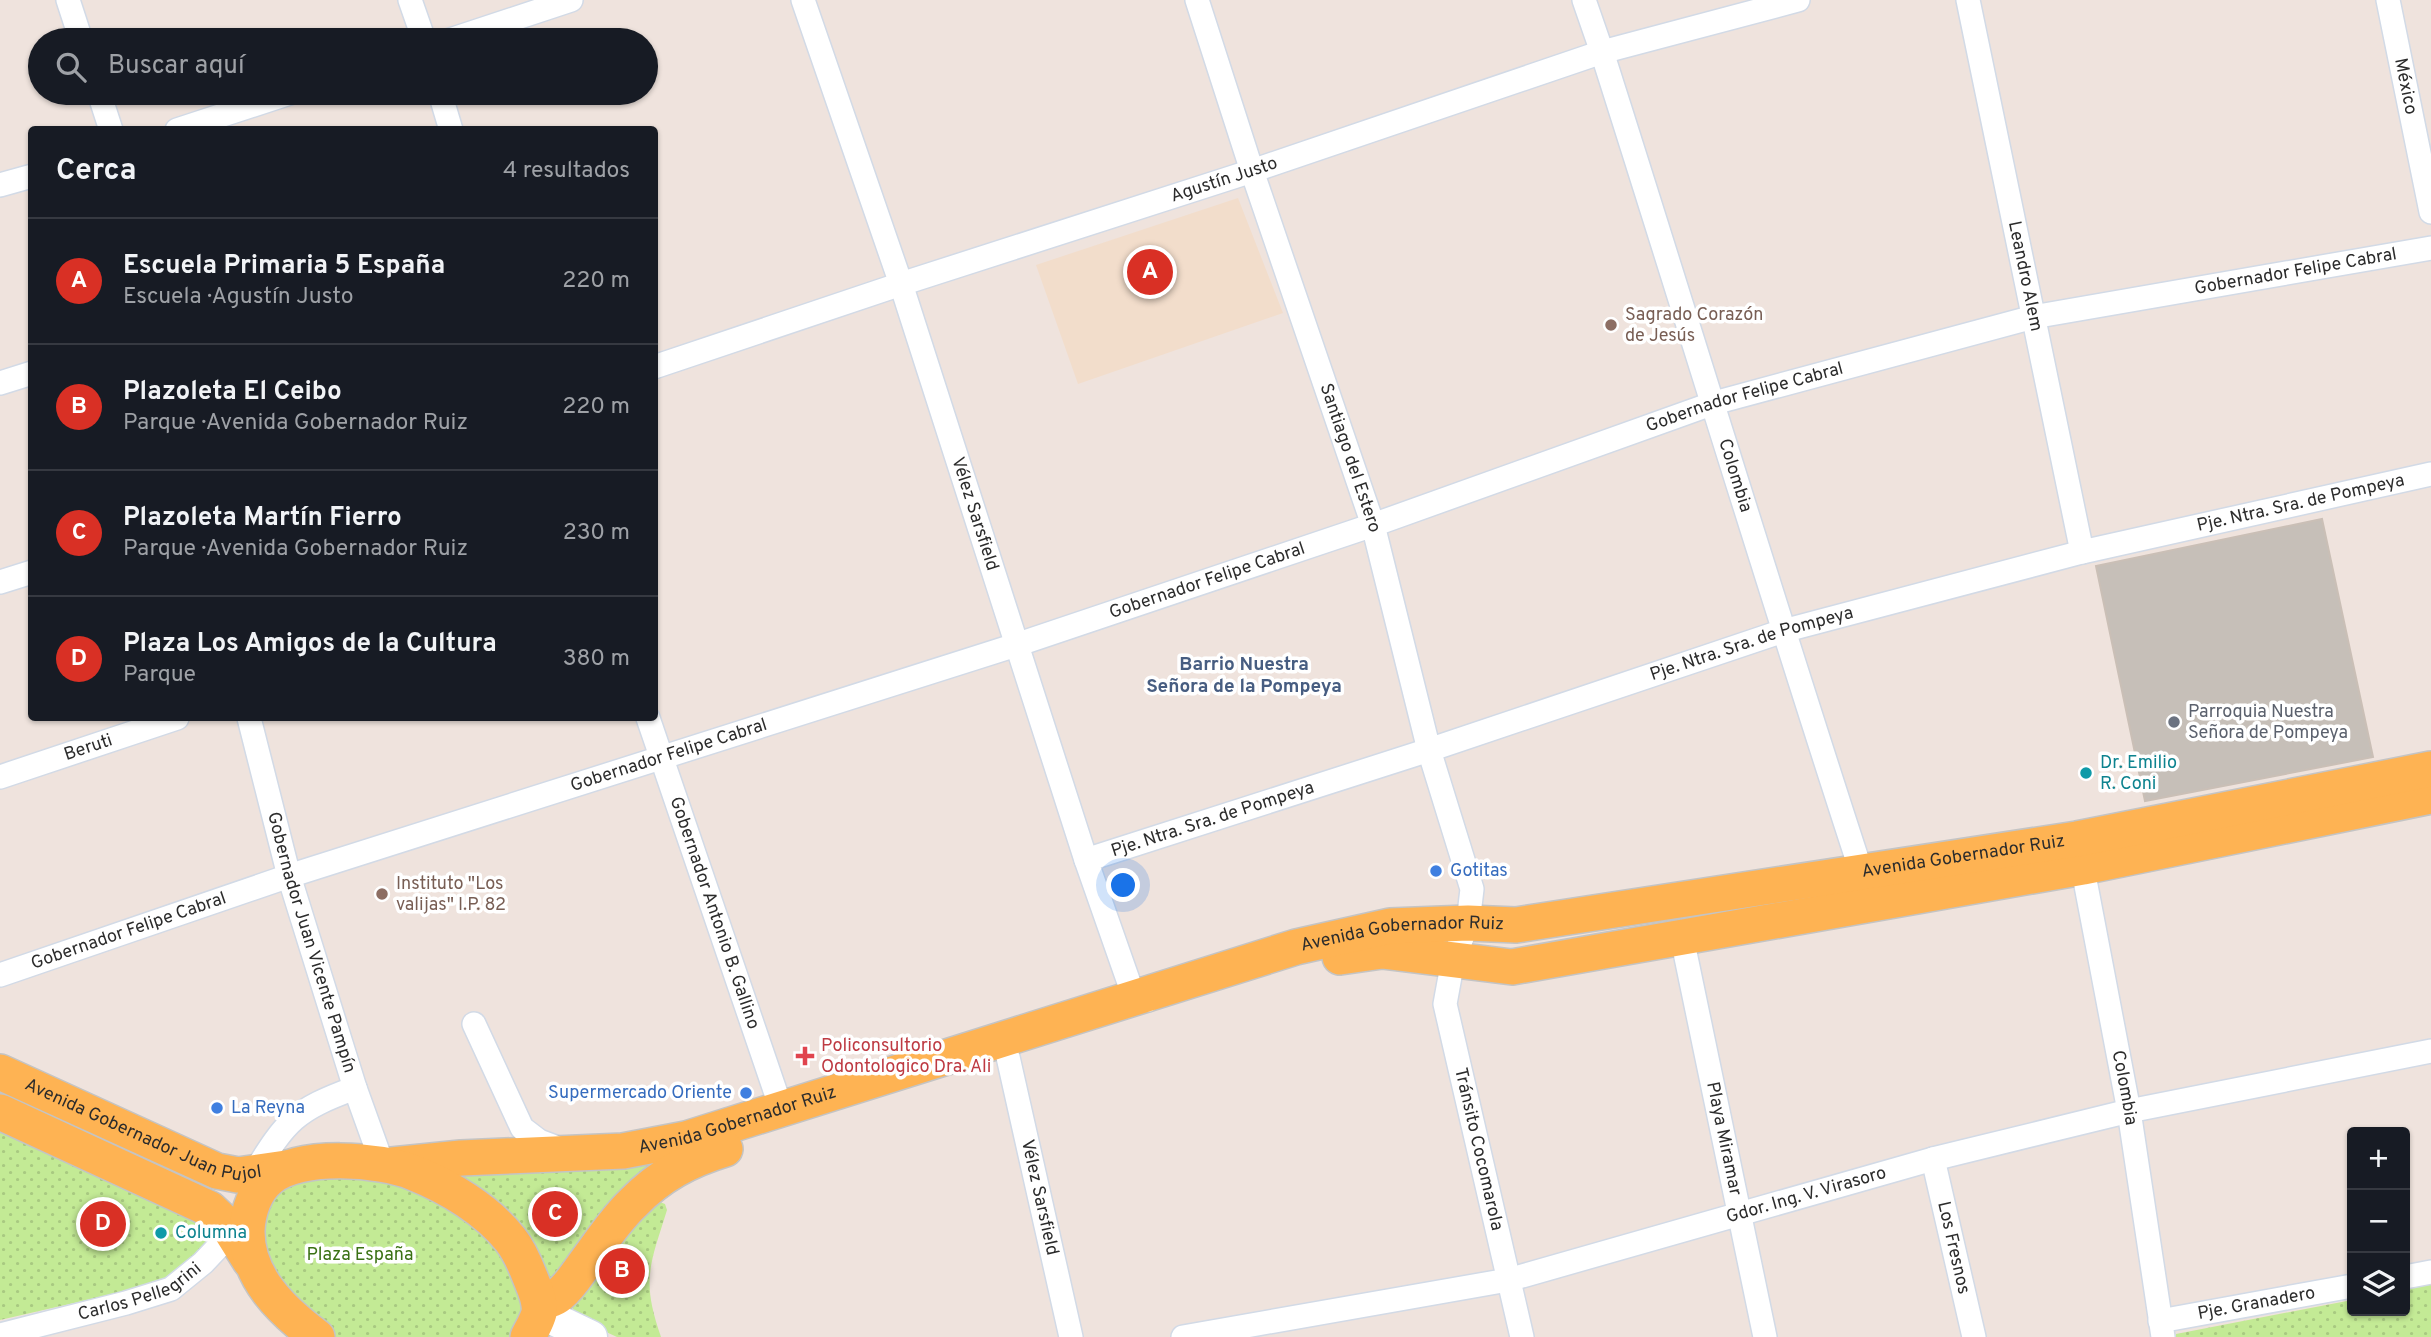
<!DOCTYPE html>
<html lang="es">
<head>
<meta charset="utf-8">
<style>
	body { margin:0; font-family:Overpass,sans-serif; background:#242831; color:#f1f3f6 }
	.controls { position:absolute; right:21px; bottom:21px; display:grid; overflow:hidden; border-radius:7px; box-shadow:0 2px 5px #0004 }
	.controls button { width:63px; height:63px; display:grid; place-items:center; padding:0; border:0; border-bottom:2px solid #363941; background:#171b24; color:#f1f3f6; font:35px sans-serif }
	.you { position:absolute; left:1124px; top:886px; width:24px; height:24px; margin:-18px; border:5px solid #fff; border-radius:50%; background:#1a73e8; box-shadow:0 0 0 10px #1a73e833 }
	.badge { display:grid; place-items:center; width:46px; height:46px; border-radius:50%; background:#d93025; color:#fff; font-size:23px; font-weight:700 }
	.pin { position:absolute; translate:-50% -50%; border:4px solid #fff; box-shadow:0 2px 7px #0006 }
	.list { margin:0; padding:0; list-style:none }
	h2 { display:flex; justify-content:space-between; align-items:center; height:91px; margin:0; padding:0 28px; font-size:30px }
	h2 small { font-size:23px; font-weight:400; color:#9ea1a6 }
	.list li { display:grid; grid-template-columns:46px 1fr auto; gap:21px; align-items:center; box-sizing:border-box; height:126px; padding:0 28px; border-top:2px solid #363941 }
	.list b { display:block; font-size:26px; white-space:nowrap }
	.list p { margin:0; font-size:23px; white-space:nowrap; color:#9ea1a6 }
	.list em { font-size:23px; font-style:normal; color:#9ea1a6 }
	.icon { flex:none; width:38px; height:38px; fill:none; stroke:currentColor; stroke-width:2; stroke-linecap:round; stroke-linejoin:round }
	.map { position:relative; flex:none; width:2431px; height:1337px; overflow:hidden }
	.search { position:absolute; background:#171b24; box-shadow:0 2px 5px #0004; left:28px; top:28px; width:630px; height:77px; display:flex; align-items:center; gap:18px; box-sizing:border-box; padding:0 24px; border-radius:38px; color:#9ea1a6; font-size:26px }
	.panel { position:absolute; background:#171b24; box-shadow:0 2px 5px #0004; left:28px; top:126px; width:630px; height:595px; border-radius:7px }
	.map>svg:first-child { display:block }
	.education { fill:#f2ddcb }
	.green { fill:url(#green-dots) }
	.building { fill:#c6bfb8; stroke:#cabfb6; stroke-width:2 }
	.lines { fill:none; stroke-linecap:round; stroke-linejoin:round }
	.minor-casing { stroke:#d2dae6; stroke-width:26 }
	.secondary-casing { stroke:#d2dae6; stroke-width:35 }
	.primary-casing { stroke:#c4c4c4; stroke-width:38 }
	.minor { stroke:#fff; stroke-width:23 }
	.secondary { stroke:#fff; stroke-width:32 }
	.primary { stroke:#feb353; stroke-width:35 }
	.education-dot { fill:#8d6e63; stroke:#fff; stroke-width:2.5 }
	.worship-dot { fill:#6b7280; stroke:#fff; stroke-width:2.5 }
	.culture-dot { fill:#0f9aa8; stroke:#fff; stroke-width:2.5 }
	.shop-dot { fill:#3f7fe0; stroke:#fff; stroke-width:2.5 }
	.health-dot { fill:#e0444e; stroke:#fff; stroke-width:2.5 }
	.labels { text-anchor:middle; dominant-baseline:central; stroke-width:7; stroke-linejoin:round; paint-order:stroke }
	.street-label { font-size:18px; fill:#2c2c2c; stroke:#fff }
	.education-label { font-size:18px; fill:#785e54; stroke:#fff; text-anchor:start }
	.worship-label { font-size:18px; fill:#5b616d; stroke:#fff; text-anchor:start }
	.culture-label { font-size:18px; fill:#0d838f; stroke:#fff; text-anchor:start }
	.shop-label { font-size:18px; fill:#366cbe; stroke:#fff; text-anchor:start }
	.health-label { font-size:18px; fill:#be3a42; stroke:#fff; text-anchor:start }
	.park-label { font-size:18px; fill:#3a7114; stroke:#fff }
	.neighbourhood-label { font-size:19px; font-weight:bold; fill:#475d81; stroke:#fff }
</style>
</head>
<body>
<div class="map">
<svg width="2431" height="1337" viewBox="0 0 2431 1337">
	<defs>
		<pattern id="green-dots" width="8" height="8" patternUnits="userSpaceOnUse" patternTransform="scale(1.75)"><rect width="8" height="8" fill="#c3ea95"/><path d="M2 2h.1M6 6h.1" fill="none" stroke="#a8c981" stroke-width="1.8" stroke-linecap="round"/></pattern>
	</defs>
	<rect width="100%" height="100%" fill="#efe3dd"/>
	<path class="education" d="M1238,198L1283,313L1078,384L1036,265Z"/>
	<path class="green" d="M0,1124L195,1211L210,1229V1240L205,1249L161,1283L0,1320Z
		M661,1156L555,1281L545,1279L462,1182L461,1174Z
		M320,1172L421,1186L501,1244L525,1301L514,1337H333L268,1276L261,1212L271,1195Z
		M660,1202L665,1204L667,1210C650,1265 641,1280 661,1337H617L580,1320L573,1313L572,1303L652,1205Z
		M2431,1284V1337H2176V1334L2352,1300V1311H2405V1289Z"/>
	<path class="building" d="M2322,519L2373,757L2145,801L2096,566Z"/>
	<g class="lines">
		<defs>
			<g id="minor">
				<path d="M68,0L81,40"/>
				<path d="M410,0L424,40"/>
				<path id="s1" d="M803,0L901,284L1086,860L1134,997L1148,1000"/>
				<path id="s2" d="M1197,0L1252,171L1373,525L1429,750L1472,889L1468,923L1453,960L1445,1004L1522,1337"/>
				<path id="s3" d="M1584,0L1602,52C1689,325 1772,599 1861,871"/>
				<path id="s4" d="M1968,0L2082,552"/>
				<path id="s5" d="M2388,0L2431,212"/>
				<path d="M450,40L571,0"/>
				<path d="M99,93L111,130"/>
				<path d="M440,93L451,130"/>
				<path d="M177,130L290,93"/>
				<path d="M0,185L32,176"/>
				<path id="s6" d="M654,367L901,284L1252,171L1602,52L1798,0"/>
				<path d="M0,383L32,373"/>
				<path d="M0,582L32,572"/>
				<path id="s7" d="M249,718L289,876L355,1088L382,1163"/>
				<path id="s8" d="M648,718L782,1111"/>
				<path id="s9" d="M0,777L177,718"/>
				<path id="s10" d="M2080,854L2129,1111L2163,1337"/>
				<path id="s11" d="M1086,860L1429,750L1783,631L2082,552L2431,474"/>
				<path id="s12" d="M1682,938L1765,1337"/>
				<path id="s13" d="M0,975L289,876L1016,645L1373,525L1714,403L2033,317L2431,248"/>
				<path d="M474,1024L522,1128L539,1141L563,1150"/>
				<path id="s14" d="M1008,1057L1071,1337"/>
				<path id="s15" d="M1933,1159L1974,1337"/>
				<path d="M254,1173C287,1120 295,1110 355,1088"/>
				<path d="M2405,1277L2431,1272"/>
				<path id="s16" d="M2160,1321L2352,1286"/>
				<path id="s17" d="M0,1335L126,1303L171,1289L203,1263L221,1244L228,1226L235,1220"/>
				<path id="s18" d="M1183,1337L1508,1280L1933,1159L2129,1111L2431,1051"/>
			</g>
			<path id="secondary" d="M539,1312L591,1337"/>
			<g id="primary">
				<path d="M1340,957L1382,951L1512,967L2083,867L2431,796"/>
				<path id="s19" d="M0,1072L217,1171L238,1175L286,1168"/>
				<path d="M0,1112L210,1209L228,1226L250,1261"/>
				<path id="s20" d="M392,1165L461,1158L623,1151L686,1139L1296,947L1390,926L1468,923L1516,925L2077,839L2431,769"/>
				<path d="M539,1302C546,1301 553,1300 559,1295C570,1286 578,1273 586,1262C601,1242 615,1220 633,1203C660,1175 689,1160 725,1149"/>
				<path d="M317,1337C282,1311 246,1277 247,1230C248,1211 255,1190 270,1178C300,1153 380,1159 414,1173C449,1187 487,1210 510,1239C519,1250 525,1264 530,1277C534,1287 541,1301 539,1313C537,1321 532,1329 528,1337"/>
			</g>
		</defs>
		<use href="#minor" class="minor-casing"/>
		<use href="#secondary" class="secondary-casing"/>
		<use href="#primary" class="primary-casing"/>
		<use href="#minor" class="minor"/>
		<use href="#secondary" class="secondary"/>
		<use href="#primary" class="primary"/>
	</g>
	<g class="education-dot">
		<circle cx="1611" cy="325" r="7"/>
		<circle cx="382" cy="894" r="7"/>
	</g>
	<circle class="worship-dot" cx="2174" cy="722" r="7"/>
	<g class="culture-dot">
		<circle cx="2086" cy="773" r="7"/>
		<circle cx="161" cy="1233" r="7"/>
	</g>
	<g class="shop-dot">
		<circle cx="1436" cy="871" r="7"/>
		<circle cx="746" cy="1093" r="7"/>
		<circle cx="217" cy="1108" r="7"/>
	</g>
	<path class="health-dot" d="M801.5 1045.5h7v7h7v7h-7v7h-7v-7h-7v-7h7z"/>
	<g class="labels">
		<g class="street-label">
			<text stroke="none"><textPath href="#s5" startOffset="88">México</textPath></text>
			<text stroke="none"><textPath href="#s6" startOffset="600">Agustín Justo</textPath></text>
			<text stroke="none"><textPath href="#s13" startOffset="2404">Gobernador Felipe Cabral</textPath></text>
			<text stroke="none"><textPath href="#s4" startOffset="282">Leandro Alem</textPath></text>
			<text stroke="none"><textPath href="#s13" startOffset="1838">Gobernador Felipe Cabral</textPath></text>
			<text stroke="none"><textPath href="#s2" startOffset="483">Santiago del Estero</textPath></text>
			<text stroke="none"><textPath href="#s3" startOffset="499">Colombia</textPath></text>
			<text stroke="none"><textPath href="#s11" startOffset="1267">Pje. Ntra. Sra. de Pompeya</textPath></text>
			<text stroke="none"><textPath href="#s1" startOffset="542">Vélez Sarsfield</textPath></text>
			<text stroke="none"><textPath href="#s13" startOffset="1270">Gobernador Felipe Cabral</textPath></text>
			<text stroke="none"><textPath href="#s11" startOffset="700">Pje. Ntra. Sra. de Pompeya</textPath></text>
			<text stroke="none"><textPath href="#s9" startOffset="93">Beruti</textPath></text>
			<text stroke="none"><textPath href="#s13" startOffset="704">Gobernador Felipe Cabral</textPath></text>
			<text stroke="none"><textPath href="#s11" startOffset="133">Pje. Ntra. Sra. de Pompeya</textPath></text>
			<text stroke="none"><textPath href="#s20" startOffset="1610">Avenida Gobernador Ruiz</textPath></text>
			<text stroke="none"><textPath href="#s8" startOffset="206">Gobernador Antonio B. Gallino</textPath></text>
			<text stroke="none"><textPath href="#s13" startOffset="136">Gobernador Felipe Cabral</textPath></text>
			<text stroke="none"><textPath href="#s20" startOffset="1043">Avenida Gobernador Ruiz</textPath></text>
			<text stroke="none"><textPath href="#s7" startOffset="233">Gobernador Juan Vicente Pampín</textPath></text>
			<text stroke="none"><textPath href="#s10" startOffset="238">Colombia</textPath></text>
			<text stroke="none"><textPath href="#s20" startOffset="350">Avenida Gobernador Ruiz</textPath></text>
			<text stroke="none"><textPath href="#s19" startOffset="156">Avenida Gobernador Juan Pujol</textPath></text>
			<text stroke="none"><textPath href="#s12" startOffset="205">Playa Miramar</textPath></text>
			<text stroke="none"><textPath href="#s2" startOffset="1199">Tránsito Cocomarola</textPath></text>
			<text stroke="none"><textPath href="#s18" startOffset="640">Gdor. Ing. V. Virasoro</textPath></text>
			<text stroke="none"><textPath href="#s14" startOffset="144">Vélez Sarsfield</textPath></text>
			<text stroke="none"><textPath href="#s15" startOffset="91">Los Fresnos</textPath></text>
			<text stroke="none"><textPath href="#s17" startOffset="147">Carlos Pellegrini</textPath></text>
			<text stroke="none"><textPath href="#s16" startOffset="98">Pje. Granadero</textPath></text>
		</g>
		<g class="education-label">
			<text x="1625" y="315">Sagrado Corazón<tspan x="1625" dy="21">de Jesús</tspan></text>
			<text x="396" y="884">Instituto "Los<tspan x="396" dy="21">valijas" I.P. 82</tspan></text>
		</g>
		<g class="worship-label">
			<text x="2188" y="712">Parroquia Nuestra<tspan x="2188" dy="21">Señora de Pompeya</tspan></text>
		</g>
		<g class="culture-label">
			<text x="2100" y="763">Dr. Emilio<tspan x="2100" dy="21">R. Coni</tspan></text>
			<text x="175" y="1233">Columna</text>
		</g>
		<g class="shop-label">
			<text x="1450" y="871">Gotitas</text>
			<text x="732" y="1093" text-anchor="end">Supermercado Oriente</text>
			<text x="231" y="1108">La Reyna</text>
		</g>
		<g class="health-label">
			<text x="821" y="1046">Policonsultorio<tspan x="821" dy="21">Odontologico Dra. Ali</tspan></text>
		</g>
		<g class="park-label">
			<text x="360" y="1255">Plaza España</text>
		</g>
		<g class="neighbourhood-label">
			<text x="1244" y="665">Barrio Nuestra<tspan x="1244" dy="22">Señora de la Pompeya</tspan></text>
		</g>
	</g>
</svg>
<div class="controls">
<button>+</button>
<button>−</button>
<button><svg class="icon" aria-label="layers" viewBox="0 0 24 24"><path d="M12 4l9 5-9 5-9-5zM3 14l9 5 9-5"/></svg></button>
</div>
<div class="you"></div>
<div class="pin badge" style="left:1150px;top:272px">A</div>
<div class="pin badge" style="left:622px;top:1271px">B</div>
<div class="pin badge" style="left:555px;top:1214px">C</div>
<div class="pin badge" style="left:103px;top:1224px">D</div>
<div class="search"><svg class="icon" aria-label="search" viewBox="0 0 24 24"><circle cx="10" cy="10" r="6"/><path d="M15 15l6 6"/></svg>Buscar aquí</div>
<section class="panel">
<h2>Cerca<small>4 resultados</small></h2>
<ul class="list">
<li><span class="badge">A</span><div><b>Escuela Primaria 5 España</b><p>Escuela · Agustín Justo</p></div><em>220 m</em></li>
<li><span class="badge">B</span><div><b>Plazoleta El Ceibo</b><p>Parque · Avenida Gobernador Ruiz</p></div><em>220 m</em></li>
<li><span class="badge">C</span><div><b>Plazoleta Martín Fierro</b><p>Parque · Avenida Gobernador Ruiz</p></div><em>230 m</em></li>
<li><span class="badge">D</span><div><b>Plaza Los Amigos de la Cultura</b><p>Parque</p></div><em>380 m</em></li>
</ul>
</section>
</div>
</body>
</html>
